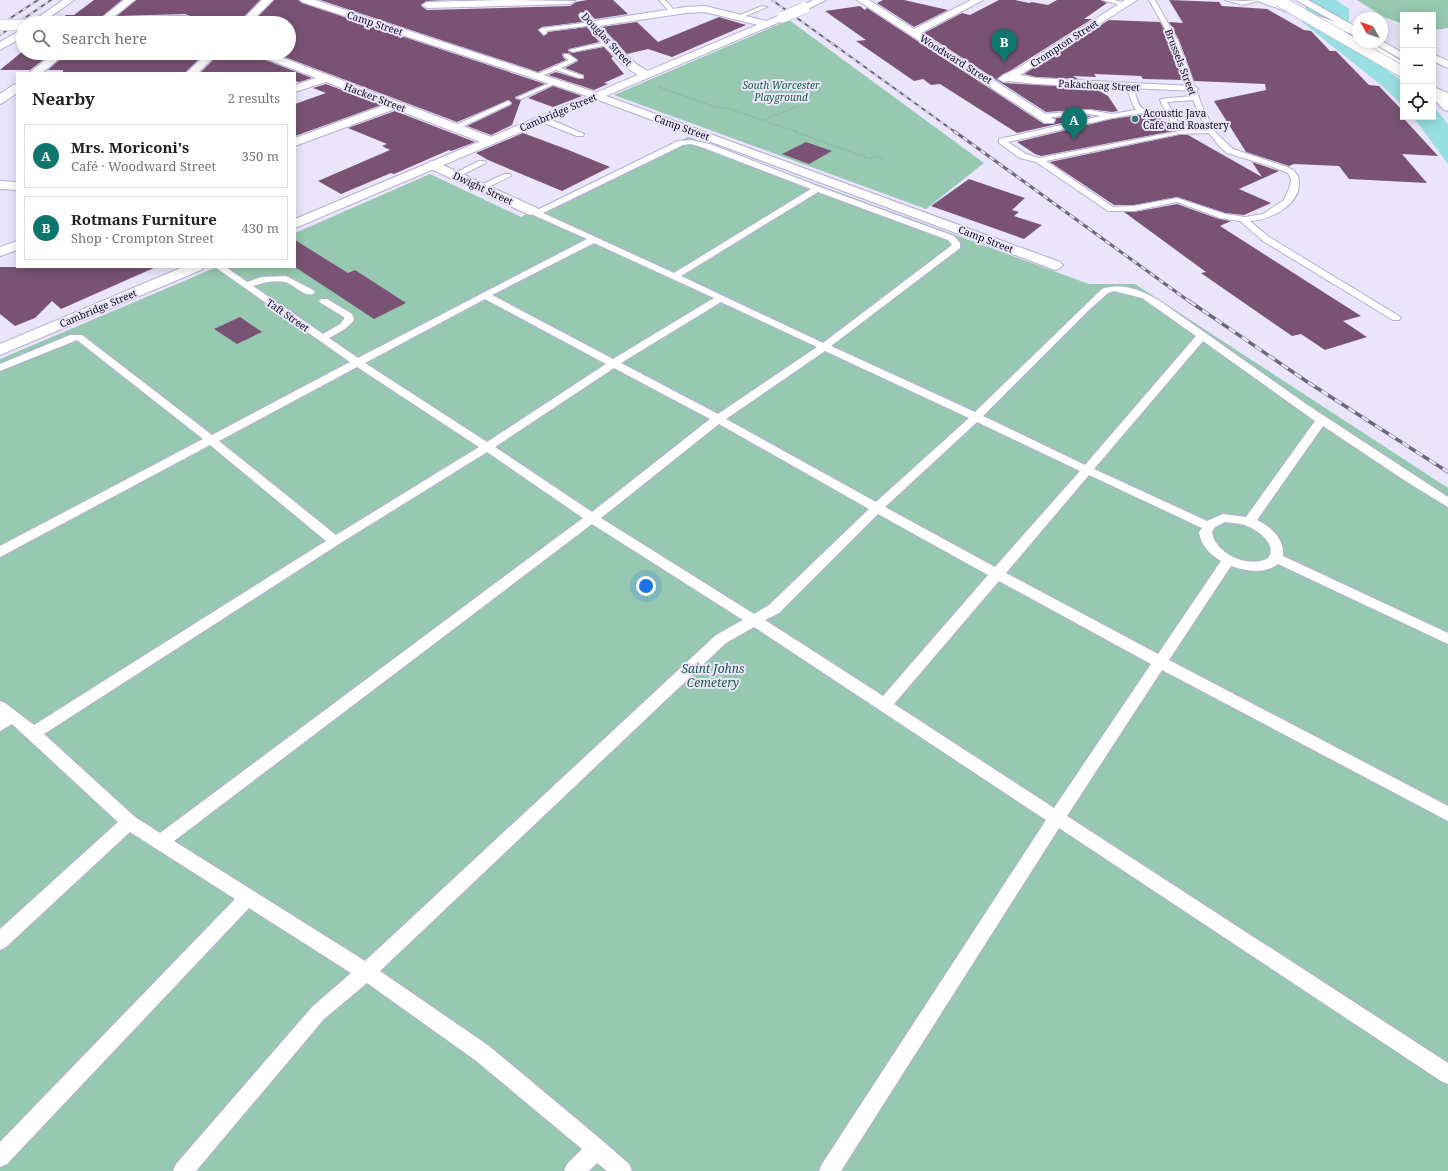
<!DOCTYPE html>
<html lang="en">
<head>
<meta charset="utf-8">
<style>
	body { margin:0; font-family:"Noto Serif",serif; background:#f2f2f2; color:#222 }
	.controls { position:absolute; right:12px; top:12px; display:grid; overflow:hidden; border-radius:0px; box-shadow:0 2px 10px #0003 }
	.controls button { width:36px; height:36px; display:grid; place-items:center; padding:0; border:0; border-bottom:1px solid #e0e0e0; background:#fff; color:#222; font:20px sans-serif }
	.compass { position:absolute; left:1352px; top:12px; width:36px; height:36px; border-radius:50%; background:#fff; box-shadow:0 2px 10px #0003; rotate:310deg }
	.you { position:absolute; left:646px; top:586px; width:14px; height:14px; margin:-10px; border:3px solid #fff; border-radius:50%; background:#1a73e8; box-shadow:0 0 0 6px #1a73e833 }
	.badge { display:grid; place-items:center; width:26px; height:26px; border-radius:50%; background:#0f766e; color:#fff; font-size:13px; font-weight:700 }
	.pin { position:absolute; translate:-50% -33px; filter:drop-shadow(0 1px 2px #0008) }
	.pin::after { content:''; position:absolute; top:21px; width:14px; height:12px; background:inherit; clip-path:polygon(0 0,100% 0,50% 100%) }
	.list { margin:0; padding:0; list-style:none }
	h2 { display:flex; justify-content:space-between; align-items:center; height:52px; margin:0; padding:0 16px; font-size:17px }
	h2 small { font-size:13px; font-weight:400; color:#767676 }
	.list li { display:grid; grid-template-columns:26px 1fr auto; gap:12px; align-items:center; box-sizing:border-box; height:64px; margin:0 8px 8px; padding:0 8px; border:1px solid #e0e0e0; border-radius:0px }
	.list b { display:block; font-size:15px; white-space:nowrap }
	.list p { margin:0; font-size:13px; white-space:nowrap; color:#767676 }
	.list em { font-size:13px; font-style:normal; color:#767676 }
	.icon { flex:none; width:22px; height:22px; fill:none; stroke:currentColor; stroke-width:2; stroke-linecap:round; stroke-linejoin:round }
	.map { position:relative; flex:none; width:1448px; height:1171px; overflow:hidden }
	.search { position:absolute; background:#fff; box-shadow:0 2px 10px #0003; left:16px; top:16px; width:280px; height:44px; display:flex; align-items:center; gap:10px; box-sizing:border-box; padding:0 14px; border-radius:22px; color:#767676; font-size:15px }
	.panel { position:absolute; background:#fff; box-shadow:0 2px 10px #0003; left:16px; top:72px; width:280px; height:196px; border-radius:0px }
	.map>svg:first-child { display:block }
	.green { fill:#97c8b1 }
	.water { fill:#98dee2 }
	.building { fill:#7a5374 }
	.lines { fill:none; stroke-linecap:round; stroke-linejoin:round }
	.service-casing { stroke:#b7afd2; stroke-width:2 }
	.minor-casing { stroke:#b7afd2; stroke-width:2 }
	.tertiary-casing { stroke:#b7afd2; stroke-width:2 }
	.primary-casing { stroke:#b7afd2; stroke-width:2 }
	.motorway-casing { stroke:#b7afd2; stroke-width:2 }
	.path-far1 { stroke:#848091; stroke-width:1; stroke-dasharray:0.5 1.5; stroke-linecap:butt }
	.path { stroke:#848091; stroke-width:1.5; stroke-dasharray:0.5 2; stroke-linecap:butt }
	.service { fill:#fff; fill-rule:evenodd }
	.minor { fill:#fff; fill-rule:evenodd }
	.tertiary { fill:#fff; fill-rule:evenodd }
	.primary { fill:#fff; fill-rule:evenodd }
	.motorway { fill:#fff; fill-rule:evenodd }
	.rail-far2-casing { stroke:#6d6878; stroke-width:2 }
	.rail-far1-casing { stroke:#6d6878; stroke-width:3 }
	.rail-casing { stroke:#6d6878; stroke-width:3.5 }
	.rail-far2 { stroke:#eae5fb; stroke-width:1.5; stroke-dasharray:4.5; stroke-linecap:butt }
	.rail-far1 { stroke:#eae5fb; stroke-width:2; stroke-dasharray:5.5; stroke-linecap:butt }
	.rail { stroke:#eae5fb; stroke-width:2.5; stroke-dasharray:8; stroke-linecap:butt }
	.minor-bridge-casing { stroke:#b7afd2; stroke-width:12; stroke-linecap:butt }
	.primary-bridge-casing { stroke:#b7afd2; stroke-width:12; stroke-linecap:butt }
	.motorway-bridge-casing { stroke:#b7afd2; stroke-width:12; stroke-linecap:butt }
	.minor-bridge { stroke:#fff; stroke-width:11 }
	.primary-bridge { stroke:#fff; stroke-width:11 }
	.motorway-bridge { stroke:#fff; stroke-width:11 }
	.poi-dot { fill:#2d7775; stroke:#eae5fb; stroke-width:1.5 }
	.labels { text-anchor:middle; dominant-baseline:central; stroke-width:4; stroke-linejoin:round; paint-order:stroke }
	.far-street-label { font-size:10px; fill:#100c18; stroke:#eae5fb }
	.far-park-label { font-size:10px; font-style:italic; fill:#195e45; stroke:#eae5fb }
	.far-poi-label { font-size:10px; fill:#100c18; stroke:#eae5fb; text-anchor:start }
	.park-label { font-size:12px; font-style:italic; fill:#195e45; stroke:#eae5fb }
</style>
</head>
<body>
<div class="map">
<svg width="1448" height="1171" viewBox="0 0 1448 1171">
	<rect width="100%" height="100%" fill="#eae5fb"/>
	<path class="green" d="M1357,0H1448V28L1433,30V15H1403V24L1384,17Z
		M789,20L984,163L926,209L614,95Z
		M688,137L1089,284H1135L1448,488V1171H0V359L217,267H295V233L430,174L521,217Z"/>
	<path class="water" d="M1300,0H1336L1349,9V42L1403,82V106L1381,85L1302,22L1306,7Z
		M1433,106L1448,124V164L1413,117H1433Z"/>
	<path class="building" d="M94,0H122L94,23H57L66,15H74Z
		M136,0H260L238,23H167L189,22L191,20L190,16L185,14L117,16Z
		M274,0H298L302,3L545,84L515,97L516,99L521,100L512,125L491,135L467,126L511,105L512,103L509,100L457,122L274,53H289V23H252Z
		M320,0H446L426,1L421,6L427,10L570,6L576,2L587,0H613L628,14L595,19L588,12H581L578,15L582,22L542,27L538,30L544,36L548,32L587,27L599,42L569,49L568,51L572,53L604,47L613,57L611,58L624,74L604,83L608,84L594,90L548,75L556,72L579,79H584V75L565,68L578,61L569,53L562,54L563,57L566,60L538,72Z
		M883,0H904L948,10L914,27L877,3Z
		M999,0H1015L1029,3L1032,2L1048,5L1057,0H1101L1107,3L1084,19H1092L997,79L1004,83L1094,88L1108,96L1118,111L1112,112L1089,109L1046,112L924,33L962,13L970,15Z
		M1169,0L1219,2L1222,6L1267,9L1304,30L1311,31L1330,51H1336L1369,85L1379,86L1403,111V117H1409L1412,120H1405L1438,156L1402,154L1427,183L1349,179L1339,166L1294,164L1289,166L1246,152L1214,101L1266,90L1265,84L1194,81L1179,40L1169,22L1183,23Z
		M860,6L865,10L867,8L1044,124H1054L1056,120L1055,118L1093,116L1017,133L940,84L931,85L923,79L914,81L856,41L866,40L825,11Z
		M719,17L746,25L672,57L648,49L627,54L602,27L637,22L658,42Z
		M1109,20L1160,22L1171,42L1184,80L1143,79L1141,76L1094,74L1096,77L1073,76L1078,79L1036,77L1024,74Z
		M23,51V53H52L30,70H0Z
		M67,53H205L185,73H63V70H48Z
		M220,53H254L255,56L312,78L299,82L295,81V73H200Z
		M326,84L381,105L295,136V104L326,93L313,88Z
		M553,86L582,96L553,107L528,98Z
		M395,111L475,142L451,151L449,150L394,174L391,173L341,194L318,181L390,150L382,146L387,144L348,128Z
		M1140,115L1148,119L1157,117L1179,130L1041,156L1035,154L1017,142L1112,119Z
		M523,133L566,149L610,167L562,191L488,160L476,153Z
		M1179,135H1188L1262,177L1252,162L1279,171L1239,189L1271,203L1244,215L1225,213L1177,197L1134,205H1114L1050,162Z
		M806,142L832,151L809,164L782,154Z
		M969,179L1025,198L1012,210L1019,212L1014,216L1042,225L1024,239L931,206Z
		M1177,204L1219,219L1231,221L1220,226L1361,316L1343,321L1367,337L1325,350L1301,334L1292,336L1201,273L1206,272L1124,212H1134Z
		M295,240L348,273L355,270L406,303L374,319L295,267Z
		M0,267H156L61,309L52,301L35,318L15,326L0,314Z
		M240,317L262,332L237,344L214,329Z"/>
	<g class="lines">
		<defs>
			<path id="service" d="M659,0H665L675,11V13H671Z
				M1102,0H1114L1128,4L1125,6Z
				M1149,0H1155L1178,41L1202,106L1216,133L1233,149L1287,167L1293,170L1298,176C1305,203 1272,220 1250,221L1269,237L1399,316L1401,318L1399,320H1393L1263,241L1240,221L1220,218L1177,202L1134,211H1108L1036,162L1020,158L999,143V139L1101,116L1089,114L1041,118L1040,116L1044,114L1089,110L1112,114L1136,110L1134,107L1126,87L1129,85C1138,89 1135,106 1144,109C1150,111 1159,110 1165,110L1160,100L1161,99L1191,96L1172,41ZM1193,100L1206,129H1195L1178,122L1167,102ZM1142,113L1167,114L1172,125L1185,130L1039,158L1026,154L1008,142L1112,118ZM1209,133L1220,147L1227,153L1273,167L1288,173L1291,179L1290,186L1284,200L1263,214L1245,217L1225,214L1177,198L1134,206L1113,207L1046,161L1179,134Z
				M1225,0L1243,1L1261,0L1243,5Z
				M762,6L767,7L741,18L736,17Z
				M592,22L594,23V25L546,31L547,33L544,35L539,30L542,28Z
				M610,41L612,42V44L572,52L569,50Z
				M564,54H568L577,60L561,68L583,76V78H579L556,70L539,77H535V75L569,60L564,56Z
				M554,81L559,82L521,99L516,98Z
				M508,101L511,103L510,104L458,129H455L451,127Z
				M539,117H545L584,134L583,136H577L539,121Z
				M691,140L710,144L820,187L954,236L960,243V248L831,346L975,412L1102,289C1123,281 1145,292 1163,303L1306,404L1448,497V507L1407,482L1323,426L1257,520C1270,526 1285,539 1283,556L1448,633V644L1278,564C1263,575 1247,571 1231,566L1169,660L1448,806V821L1162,670L1067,816L1448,1063V1084L1441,1081L1059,828L841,1171H819L822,1164L1046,820L754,627L726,643L380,971L489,1046L604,1142L629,1164L632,1171H607L597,1163L589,1171H564L567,1164L582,1149L475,1060L367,983L324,1019L196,1171H173L176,1164L312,1007L351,973L249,908L7,1164L0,1167V1142L235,899L130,832L6,947L0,950V929L118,822L12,724L0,731V701L5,703L34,725L326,541L210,445L0,557V546L203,439L77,340L0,371V364L70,335H82L212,435L350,362L215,267H226L247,282L262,277L286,276L313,290L315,292L313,294C303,297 294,284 285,282C275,280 262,283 253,286L323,334L340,324L344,319V317L321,303L319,301L321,299H327L352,314L354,320C347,329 338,333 329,338L358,358L587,239L529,213L528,211L529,209L537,210L678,141ZM691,144L704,148L811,189L674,273L543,213L683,145ZM818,192L948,240L952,245L823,343L681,276ZM594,243L714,298L613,359L492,295ZM1114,291L1142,298L1196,336L1085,465L983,416L1088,311L1108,293ZM485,299L606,364L487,442L365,363ZM721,302L817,347L718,414L621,363ZM1203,341L1315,421L1246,517L1223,514L1207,521L1094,469ZM825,351L969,418L876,502L726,419ZM357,367L479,447L336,535L219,441ZM614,368L710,419L592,512L495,447ZM977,422L1080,471L995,567L885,507ZM719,424L869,509L769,605L754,614L601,518ZM487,452L583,518L160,833L135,817L44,734L339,544ZM1089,475L1202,528L1199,532C1201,545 1209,554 1221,561L1158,654L1006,573ZM878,514L988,575L883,696L765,620L779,613ZM1225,522C1232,523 1240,523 1247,526C1258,530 1278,545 1268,558C1249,569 1215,554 1212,532L1215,527ZM592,524L743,620L716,635L365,961L174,841ZM999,581L1151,664L1054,808L894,704Z
				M479,161H485L486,163L458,177H455L451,175Z
				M504,174H510L511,176L484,189H481L477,187Z"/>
			<path id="minor" d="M63,0H74L42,23H30Z
				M262,0H273L250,23H239Z
				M300,0H315L601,94L1060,262L1063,265L1060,268L1055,270L1050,268L593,98L302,2Z
				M502,0L575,1L570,4L427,8L422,5L427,2Z
				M857,0H869L914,29L971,0H983L921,33L1055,120L1053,123H1045Z
				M1125,0H1137L1020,75L1036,78L1192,86L1196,87L1198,89L1196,91L1036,84L1009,81L1004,82L998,79L1003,75L1018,68Z
				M705,6L770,22L771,24L766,27L705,12L686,13L599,26C610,39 621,52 634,62C639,67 648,70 652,75L650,77C631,82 590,30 579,15L581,13H587L594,21L686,7Z
				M185,16L189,17L190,19L189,21L99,23L98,21L103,18Z
				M23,29V37L0,50V42Z
				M207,53H218L198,73H186Z
				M255,53H270L494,138L496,141L494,144H486L395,109L295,146V138L385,105L326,82L295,92V85L316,78L256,55Z
				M434,161L537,208L539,211L537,214L532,215L527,214L429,168L427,165L429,162Z
				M0,181L17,182V190L0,189Z
				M17,241V250L0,256V247Z"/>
			<path id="tertiary" d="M124,0H135L106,23H95Z
				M54,53H66L42,73H29Z
				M17,84V93L4,102L0,104V94L13,85Z"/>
			<path id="primary" d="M813,0H826L804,11L799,8Z
				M1258,0H1272L1358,30V36L1260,2Z
				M783,14L788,17L787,19L295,228V219Z
				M1358,42H1370L1403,62V70L1399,69Z
				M1433,88L1437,89L1448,100V111L1444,110L1433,98Z
				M183,267H204L201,270L0,355V344Z"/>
			<path id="motorway" d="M1296,0H1308L1358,28V35Z
				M1382,41L1403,53V60L1371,42Z
				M1433,54L1448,61V68L1433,61Z
				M1433,87L1448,93V101L1433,95Z"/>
		</defs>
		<use href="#service" class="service-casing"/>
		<use href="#minor" class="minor-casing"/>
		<use href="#tertiary" class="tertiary-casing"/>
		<use href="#primary" class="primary-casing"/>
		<use href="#motorway" class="motorway-casing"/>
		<path class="path-far1" d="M659,87L715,107L727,108L797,132
			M763,120L799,106"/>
		<path class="path" d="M794,131L870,159L875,156L883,159"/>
		<use href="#service" class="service"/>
		<use href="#minor" class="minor"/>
		<use href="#tertiary" class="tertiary"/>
		<use href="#primary" class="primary"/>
		<use href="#motorway" class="motorway"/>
		<defs>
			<path id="rail-far2" d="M772,0L955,132
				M0,25L38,0
				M0,35L51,0"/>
			<path id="rail-far1" d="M954,131L1190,302"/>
			<path id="rail" d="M1189,301L1306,381L1448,472"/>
		</defs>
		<use href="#rail-far2" class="rail-far2-casing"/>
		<use href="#rail-far1" class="rail-far1-casing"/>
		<use href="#rail" class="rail-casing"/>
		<use href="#rail-far2" class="rail-far2"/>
		<use href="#rail-far1" class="rail-far1"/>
		<use href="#rail" class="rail"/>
		<defs>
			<path id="minor-bridge" d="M0,25H23"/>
			<path id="primary-bridge" d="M783,17L804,8"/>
			<path id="motorway-bridge" d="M1278,0L1403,72"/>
		</defs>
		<use href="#minor-bridge" class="minor-bridge-casing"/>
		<use href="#primary-bridge" class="primary-bridge-casing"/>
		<use href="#motorway-bridge" class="motorway-bridge-casing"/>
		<use href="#minor-bridge" class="minor-bridge"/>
		<use href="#primary-bridge" class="primary-bridge"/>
		<use href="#motorway-bridge" class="motorway-bridge"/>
	</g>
	<circle class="poi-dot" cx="1135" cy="119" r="4"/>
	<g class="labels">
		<g class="far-street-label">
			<text transform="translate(375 23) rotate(18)">Camp Street</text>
			<text transform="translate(607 39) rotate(47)">Douglas Street</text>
			<text transform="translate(1064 43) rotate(-33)">Crompton Street</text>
			<text transform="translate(956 59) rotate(32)">Woodward Street</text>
			<text transform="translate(1181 62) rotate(69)">Brussels Street</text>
			<text transform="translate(1099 85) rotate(3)">Pakachoag Street</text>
			<text transform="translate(375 97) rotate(21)">Hacker Street</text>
			<text transform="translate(558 112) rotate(-23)">Cambridge Street</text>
			<text transform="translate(682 127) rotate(20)">Camp Street</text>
			<text transform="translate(483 188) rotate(25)">Dwight Street</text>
			<text transform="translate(986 239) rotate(21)">Camp Street</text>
			<text transform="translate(98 308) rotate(-23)">Cambridge Street</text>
			<text transform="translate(288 315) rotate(35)">Taft Street</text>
		</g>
		<g class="far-park-label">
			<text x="781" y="85">South Worcester<tspan x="781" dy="12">Playground</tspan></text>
		</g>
		<g class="far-poi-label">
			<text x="1143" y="113">Acoustic Java<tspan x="1143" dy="12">Café and Roastery</tspan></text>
		</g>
		<g class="park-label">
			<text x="713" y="668">Saint Johns<tspan x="713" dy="14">Cemetery</tspan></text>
		</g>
	</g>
</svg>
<div class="controls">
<button>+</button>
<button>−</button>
<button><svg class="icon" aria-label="locate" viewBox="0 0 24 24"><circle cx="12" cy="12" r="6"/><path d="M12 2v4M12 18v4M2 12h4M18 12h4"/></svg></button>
</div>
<svg class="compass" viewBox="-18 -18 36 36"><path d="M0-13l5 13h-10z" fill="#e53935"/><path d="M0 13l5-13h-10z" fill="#767676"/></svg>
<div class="you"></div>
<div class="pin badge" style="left:1074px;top:140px">A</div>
<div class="pin badge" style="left:1004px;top:62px">B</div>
<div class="search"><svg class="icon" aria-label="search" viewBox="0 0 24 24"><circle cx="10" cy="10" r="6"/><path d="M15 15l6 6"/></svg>Search here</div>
<section class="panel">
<h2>Nearby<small>2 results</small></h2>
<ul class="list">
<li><span class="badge">A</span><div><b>Mrs. Moriconi's</b><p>Café · Woodward Street</p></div><em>350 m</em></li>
<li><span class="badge">B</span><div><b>Rotmans Furniture</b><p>Shop · Crompton Street</p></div><em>430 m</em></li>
</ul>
</section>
</div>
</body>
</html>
